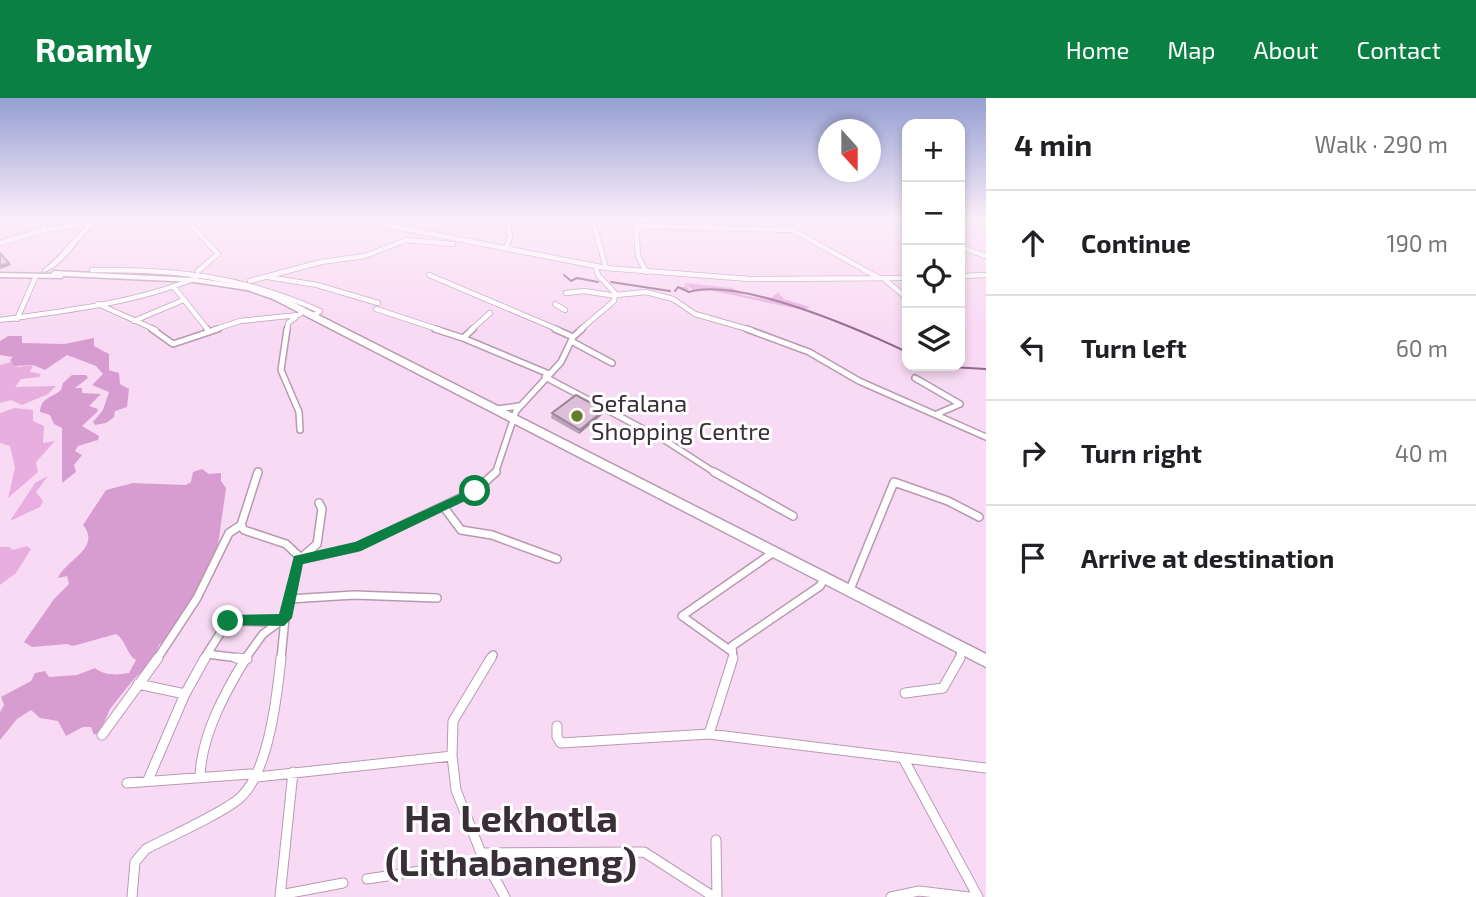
<!DOCTYPE html>
<html lang="en">
<head>
<meta charset="utf-8">
<style>
	body { margin:0; font-family:"Exo 2",sans-serif; background:#f6f6f6; color:#202124 }
	.controls { position:absolute; right:21px; top:21px; display:grid; overflow:hidden; border-radius:14px; box-shadow:0 4px 10px #0003 }
	.controls button { width:63px; height:63px; display:grid; place-items:center; padding:0; border:0; border-bottom:2px solid #e0e0e0; background:#fff; color:#202124; font:35px sans-serif }
	.compass { position:absolute; left:818px; top:21px; width:63px; height:63px; border-radius:50%; background:#fff; box-shadow:0 4px 10px #0003; rotate:159deg }
	.stop { position:absolute; width:21px; height:21px; margin:-16px; border:5px solid #0b8043; border-radius:50%; background:#fff }
	.stop.end { background:#0b8043; border-color:#fff; box-shadow:0 2px 7px #0008 }
	.list { margin:0; padding:0; list-style:none }
	h2 { display:flex; justify-content:space-between; align-items:center; height:91px; margin:0; padding:0 28px; font-size:30px }
	h2 small { font-size:23px; font-weight:400; color:#757577 }
	.list li { display:grid; grid-template-columns:46px 1fr auto; gap:21px; align-items:center; box-sizing:border-box; height:105px; padding:0 28px; border-top:2px solid #e0e0e0 }
	.list b { display:block; font-size:26px; white-space:nowrap }
	.list em { font-size:23px; font-style:normal; color:#757577 }
	.icon { flex:none; width:38px; height:38px; fill:none; stroke:currentColor; stroke-width:2; stroke-linecap:round; stroke-linejoin:round }
	.map { position:relative; flex:none; width:986px; height:799px; overflow:hidden }
	header { display:flex; align-items:center; gap:42px; box-sizing:border-box; height:98px; padding:0 35px; background:#0b8043; color:#fff }
	header strong { font-size:33px }
	nav { display:flex; gap:38px; margin-inline-start:auto; font-size:24px }
	main { display:flex }
	aside { flex:1; background:#fff }
	.map>svg:first-child { display:block }
	.green { fill:#e8aedf }
	.forest { fill:#d89dd0 }
	.lines { fill:none; stroke-linecap:round; stroke-linejoin:round }
	.stream { stroke:#92678c; stroke-width:2 }
	.minor-far3-casing { stroke:#b79ab2; stroke-width:6 }
	.minor-far2-casing { stroke:#b79ab2; stroke-width:8 }
	.minor-far1-casing { stroke:#b79ab2; stroke-width:10 }
	.minor-casing { stroke:#b79ab2; stroke-width:11 }
	.secondary-casing { stroke:#b79ab2; stroke-width:2 }
	.primary-casing { stroke:#b79ab2; stroke-width:3 }
	.minor-far3 { stroke:#fff; stroke-width:4.5 }
	.minor-far2 { stroke:#fff; stroke-width:5 }
	.minor-far1 { stroke:#fff; stroke-width:7 }
	.minor { stroke:#fff; stroke-width:9 }
	.secondary { fill:#fff; fill-rule:evenodd }
	.primary { fill:#fff; fill-rule:evenodd }
	.wall { fill:#bea4ba }
	.shaded-wall { fill:#9b8697 }
	.building { fill:#ddbfd8; stroke:#9b8697; stroke-width:2 }
	.route { fill:#0b8043 }
	.poi-dot { fill:#677b2a; stroke:#fff; stroke-width:2.5 }
	.labels { text-anchor:middle; dominant-baseline:central; stroke-width:6; stroke-linejoin:round; paint-order:stroke }
	.poi-label { font-size:24px; fill:#3a2f38; stroke:#fff; text-anchor:start }
	.near-district-label { font-size:38px; font-weight:bold; fill:#3a2f38; stroke:#fff }
</style>
</head>
<body>
<header>
<strong>Roamly</strong>
<nav><a>Home</a><a>Map</a><a>About</a><a>Contact</a></nav>
</header>
<main>
<div class="map">
<svg width="986" height="799" viewBox="0 0 986 799">
	<rect width="100%" height="100%" fill="#f9daf4"/>
	<path class="green" d="M685,185L733,190L743,197L769,202L778,194L784,201L810,209L803,212L703,191L693,193L687,187L689,192L676,190L686,188Z
		M11,264L18,269L33,267L30,274L41,276L39,279L21,281L15,289L56,288L48,296L22,307L11,302L0,305V267Z
		M15,310L33,312V323L44,328L43,345L55,343L36,364L38,374L8,400L15,370L10,348L0,345V315Z
		M48,378L36,394L43,403L40,409L10,423L35,385Z
		M0,449H10L12,452L27,448L31,451L16,475L0,487Z"/>
	<path class="forest" d="M8,238H22V245L64,246L94,240V248L109,256V272L119,275L120,286L129,291L127,309L115,313L114,319L106,325L95,327L93,324L103,312L109,294L92,287L103,276L96,268L67,257L45,272L33,267L14,268L10,262L13,259L0,257V243Z
		M72,277H86L88,280L75,290H82V295L101,296L89,308L98,311L97,314L82,328L99,338L98,342L78,348L75,353L82,357L74,367L76,374L62,385V330L54,326L50,317L40,314C41,299 52,300 61,292L63,285Z
		M202,371L209,376L221,375V383L226,390L218,447L193,500L172,535L159,547L152,564L133,582L110,611L100,634L94,637L91,629H83L66,638L58,623L40,620L31,612L17,621L0,642V614L4,607L1,599L31,583L35,575L45,573L49,579L77,577L95,570C105,578 117,577 129,575L136,562C126,556 126,542 116,536L73,548L67,546L32,549L24,544L54,501L69,486L67,478L58,480C65,462 102,450 83,427L106,392L133,385L186,387L191,384L193,374Z"/>
	<g class="lines">
		<path class="stream" d="M564,177L571,183L577,180L598,184
			M611,184L670,193
			M675,193L678,189L689,194C740,179 858,231 907,254
			M933,268L986,271"/>
		<defs>
			<path id="minor-far3" d="M49,120L40,133L92,125
				M185,120L218,156L198,173
				M350,120L606,170L750,181L907,180
				M592,120L606,170
				M771,120L879,180
				M960,121H986
				M0,145L40,133
				M960,149L986,158
				M506,151L510,138L507,120
				M92,172C177,171 242,178 320,213L313,218
				M646,174L638,158L636,128L793,132
				M429,177L559,232
				M960,178L986,177
				M268,179L317,187L378,205
				M884,181L907,200
				M250,183L321,164L365,158L406,142L453,146
				M174,189L208,232
				M566,195L584,193L616,198
				M616,197L646,194L673,201L695,216L751,232
				M98,206L156,232
				M555,206L565,212
				M376,211L440,232
				M17,221L36,178
				M0,222C65,213 135,205 196,180
				M134,223L181,203
				M213,232L240,223L299,217L303,213
				M287,232L288,225L295,220
				M471,232L490,215
				M580,232L614,203L615,195L598,177L596,169"/>
			<path id="minor-far2" d="M152,231L173,246L218,231
				M207,231L209,234
				M287,231L281,272L299,314L300,332
				M435,231L463,240
				M473,231L463,240L549,276
				M555,231L573,239
				M747,231L809,254L859,283L986,339
				M571,243L612,265
				M545,279L666,343L717,376
				M915,280L960,306
				M497,311L519,308
				M937,316L960,306
				M495,376L516,313L561,264L573,239L582,231"/>
			<path id="minor-far1" d="M258,374L241,427L244,432L286,446L301,460L317,446L322,411L319,405
				M714,374L793,418
				M443,408L461,432L492,437L557,461
				M849,494L894,384L948,403L979,419
				M289,501L354,497L437,500
				M731,553L682,518L774,454
				M207,556L228,523L278,524
				M157,561L197,500L229,435L241,427
				M204,561L207,556L247,561
				M245,561L263,536L285,520
				M281,561L285,520L298,462L357,449L475,393L496,374
				M490,561L493,557
				M733,561L732,548L820,488L824,481
				M959,561L962,550"/>
			<path id="minor" d="M236,560L247,561
				M138,586L185,596L148,682
				M905,595L943,590L960,560
				M185,596L205,560
				M557,628V639L561,645L709,636L986,670
				M709,636L733,560
				M102,637L158,560
				M452,658L453,623L491,560
				M903,660L978,799
				M200,679C201,638 225,594 246,560
				M127,685L250,676L257,679L452,658L456,692L481,755
				M716,742L717,799
				M367,781L486,763
				M280,797L343,785
				M132,799L135,764L146,751C169,739 225,714 241,699C269,672 277,598 281,560
				M280,799L293,674
				M505,799L481,755L644,754L714,799
				M891,799L919,793L969,799"/>
			<path id="secondary" d="M97,120H103C98,124 93,127 89,131C77,143 60,171 43,174V172C63,157 76,134 97,120Z"/>
			<path id="primary" d="M54,173L194,180L249,188L279,197L986,556V569L273,201L247,192L194,184L64,178L61,180L0,179V175L51,176Z"/>
		</defs>
		<use href="#minor-far3" class="minor-far3-casing"/>
		<use href="#minor-far2" class="minor-far2-casing"/>
		<use href="#minor-far1" class="minor-far1-casing"/>
		<use href="#minor" class="minor-casing"/>
		<use href="#secondary" class="secondary-casing"/>
		<use href="#primary" class="primary-casing"/>
		<use href="#minor-far3" class="minor-far3"/>
		<use href="#minor-far2" class="minor-far2"/>
		<use href="#minor-far1" class="minor-far1"/>
		<use href="#minor" class="minor"/>
		<use href="#secondary" class="secondary"/>
		<use href="#primary" class="primary"/>
	</g>
	<path class="wall" d="M552,315L603,316L579,336L551,320Z"/>
	<path class="shaded-wall" d="M9,165L11,167L0,171V168Z
		M604,312L603,316L579,336L580,332Z"/>
	<path class="building" d="M0,155L9,165L0,168Z
		M576,297L604,312L580,332L552,315Z"/>
	<linearGradient id="sky" x2="0" y2="1"><stop stop-color="#959fd2"/><stop offset="0.52" stop-color="#fceefa"/><stop offset="1" stop-color="#fceefa" stop-opacity="0"/></linearGradient>
	<rect width="986" height="232" fill="url(#sky)"/>
	<path class="route" d="M475,389L479,390V396L361,453L303,466L292,520L284,528L223,527L221,523L228,517L279,516L294,458L355,444Z"/>
	<circle class="poi-dot" cx="577" cy="318" r="7"/>
	<g class="labels">
		<g class="poi-label">
			<text x="591" y="304">Sefalana<tspan x="591" dy="28">Shopping Centre</tspan></text>
		</g>
		<g class="near-district-label">
			<text x="511" y="719">Ha Lekhotla<tspan x="511" dy="44">(Lithabaneng)</tspan></text>
		</g>
	</g>
</svg>
<div class="controls">
<button>+</button>
<button>−</button>
<button><svg class="icon" aria-label="locate" viewBox="0 0 24 24"><circle cx="12" cy="12" r="6"/><path d="M12 2v4M12 18v4M2 12h4M18 12h4"/></svg></button>
<button><svg class="icon" aria-label="layers" viewBox="0 0 24 24"><path d="M12 4l9 5-9 5-9-5zM3 14l9 5 9-5"/></svg></button>
</div>
<svg class="compass" viewBox="-18 -18 36 36"><path d="M0-13l5 13h-10z" fill="#e53935"/><path d="M0 13l5-13h-10z" fill="#757577"/></svg>
<div class="stop" style="left:475px;top:393px"></div>
<div class="stop end" style="left:228px;top:523px"></div>
</div>
<aside>
<h2>4 min<small>Walk · 290 m</small></h2>
<ul class="list">
<li><svg class="icon" aria-label="ahead" viewBox="0 0 24 24"><path d="M12 20V5M6 11l6-6 6 6"/></svg><div><b>Continue</b></div><em>190 m</em></li>
<li><svg class="icon" aria-label="left" viewBox="0 0 24 24"><path d="M17 20v-9H6M10 6l-5 5 5 5"/></svg><div><b>Turn left</b></div><em>60 m</em></li>
<li><svg class="icon" aria-label="right" viewBox="0 0 24 24"><path d="M7 20v-9h11M14 6l5 5-5 5"/></svg><div><b>Turn right</b></div><em>40 m</em></li>
<li><svg class="icon" aria-label="arrive" viewBox="0 0 24 24"><path d="M6 21V4h12l-3 4 3 4H6"/></svg><div><b>Arrive at destination</b></div></li>
</ul>
</aside>
</main>
</body>
</html>
